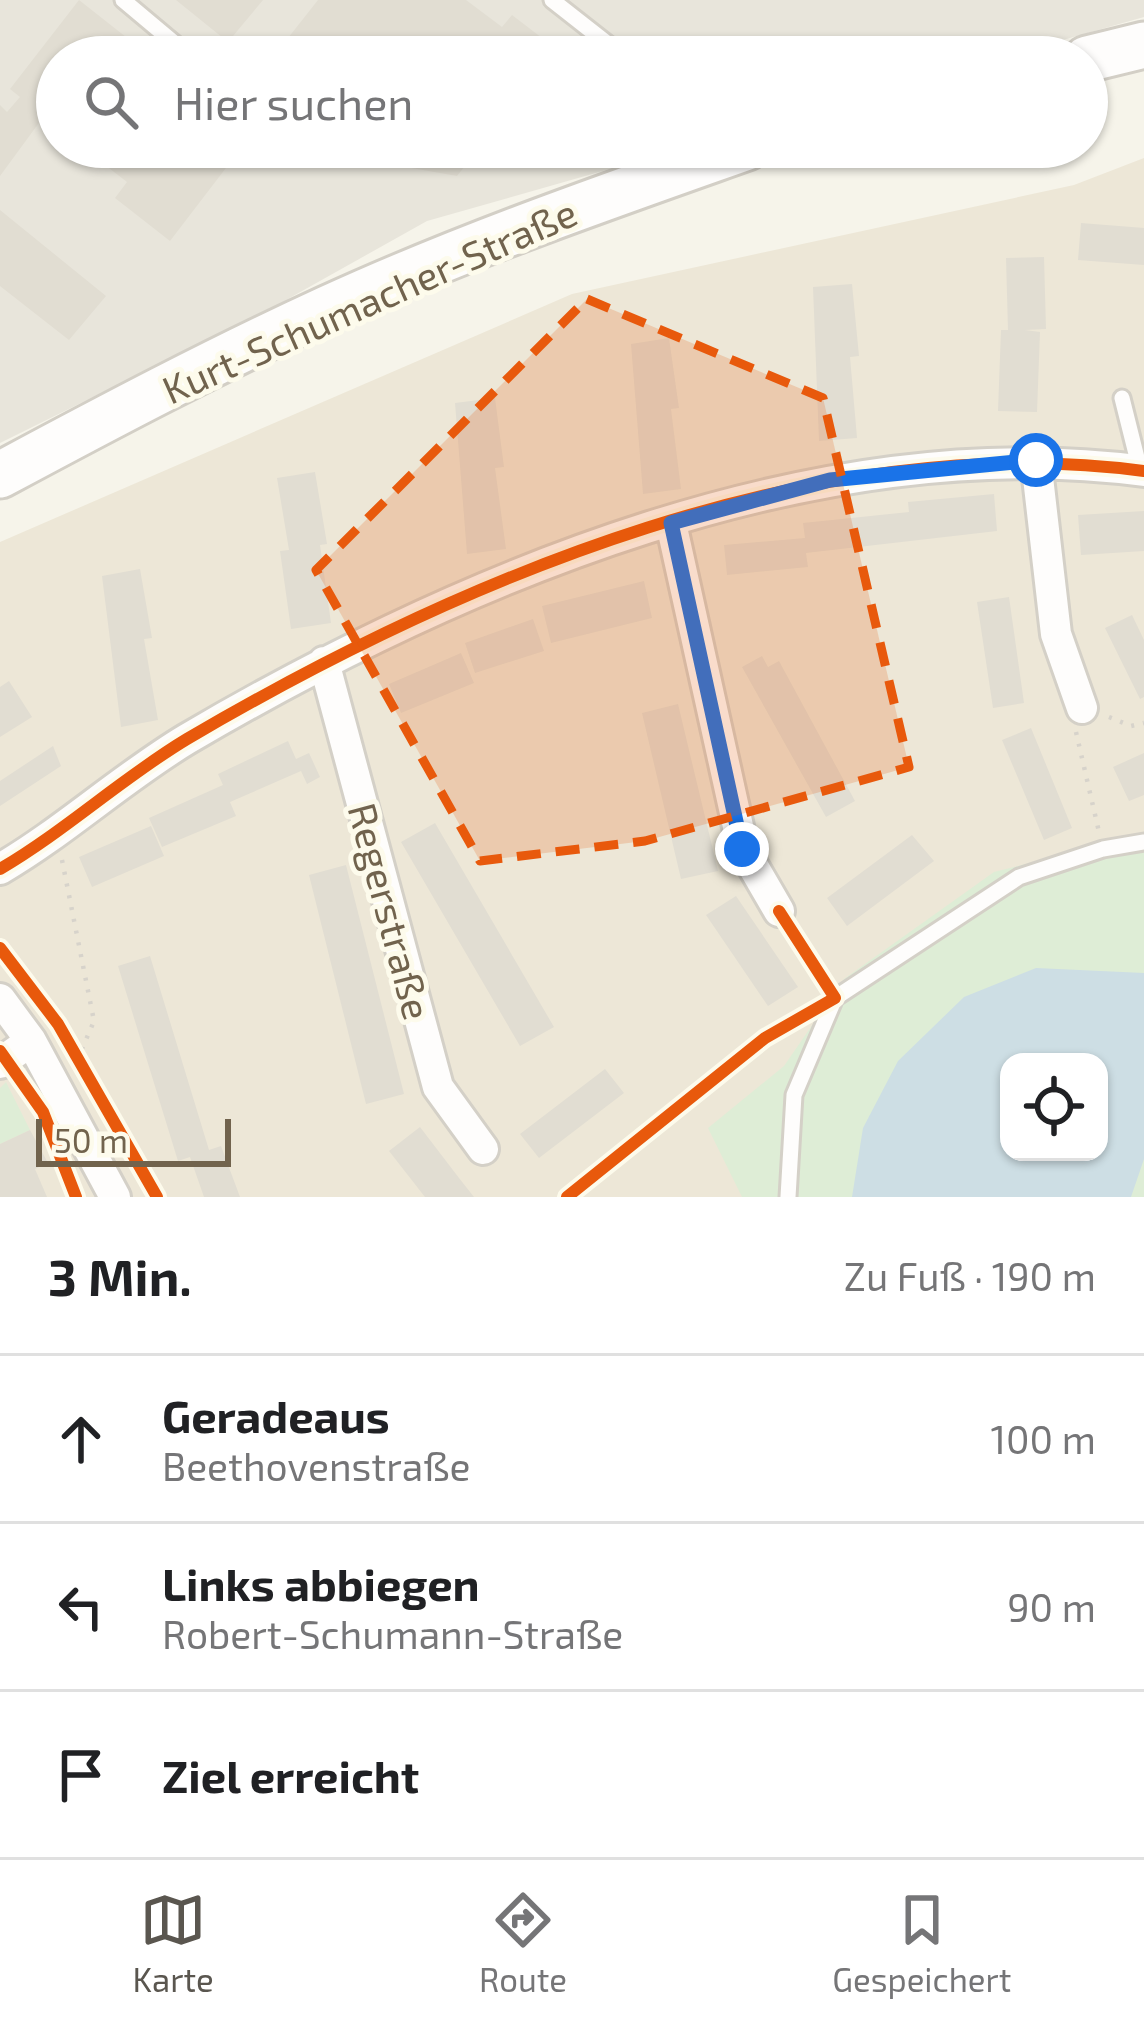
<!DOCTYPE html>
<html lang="de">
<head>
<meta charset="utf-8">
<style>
	body { margin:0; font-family:"Exo 2",sans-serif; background:#f2f2f2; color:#202124 }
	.controls { position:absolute; right:36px; bottom:36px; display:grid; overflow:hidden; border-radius:24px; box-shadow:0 3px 9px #0004 }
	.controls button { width:108px; height:108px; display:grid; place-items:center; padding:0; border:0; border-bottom:3px solid #e0e0e0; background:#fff; color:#202124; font:60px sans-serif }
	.scale { position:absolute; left:36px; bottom:30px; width:195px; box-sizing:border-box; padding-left:12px; border:6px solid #71634d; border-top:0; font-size:33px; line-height:42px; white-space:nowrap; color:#71634d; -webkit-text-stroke:9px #fdfbec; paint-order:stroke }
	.stop { position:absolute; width:36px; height:36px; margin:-27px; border:9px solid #1a73e8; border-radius:50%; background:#fff }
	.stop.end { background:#1a73e8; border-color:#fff; box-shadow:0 3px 12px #0008 }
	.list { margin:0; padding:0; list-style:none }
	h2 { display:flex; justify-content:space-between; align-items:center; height:156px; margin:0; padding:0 48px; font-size:51px }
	h2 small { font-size:39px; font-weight:400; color:#757577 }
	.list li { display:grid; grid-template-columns:78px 1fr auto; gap:36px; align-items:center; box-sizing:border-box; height:168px; padding:0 48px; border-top:3px solid #e0e0e0 }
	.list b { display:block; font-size:45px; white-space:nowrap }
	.list p { margin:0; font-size:39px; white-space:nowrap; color:#757577 }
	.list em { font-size:39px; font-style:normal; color:#757577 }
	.icon { flex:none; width:66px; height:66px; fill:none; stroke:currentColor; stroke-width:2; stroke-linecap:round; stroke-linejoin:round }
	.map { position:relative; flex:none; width:1144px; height:1197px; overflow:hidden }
	.search { position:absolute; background:#fff; box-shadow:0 3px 9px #0004; left:36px; right:36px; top:36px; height:132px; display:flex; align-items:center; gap:30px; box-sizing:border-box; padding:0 42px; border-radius:66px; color:#757577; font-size:45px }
	.sheet { height:660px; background:#fff }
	nav { display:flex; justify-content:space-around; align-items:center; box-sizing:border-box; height:168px; border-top:3px solid #e0e0e0; background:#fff; font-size:33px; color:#757577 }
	nav a { display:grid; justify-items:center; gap:6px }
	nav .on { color:#5a564f }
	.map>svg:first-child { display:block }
	.residential { fill:#ede7d7; fill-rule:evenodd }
	.industrial { fill:#e8e5db }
	.green { fill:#deedd6; fill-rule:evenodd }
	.water { fill:#cddee4; fill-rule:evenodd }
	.building { fill:#e1ddd2 }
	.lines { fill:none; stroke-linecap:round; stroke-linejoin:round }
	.lane-casing { stroke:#d4d0c7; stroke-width:21 }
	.street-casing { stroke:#d4d0c7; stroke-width:36 }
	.secondary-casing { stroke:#d3cfc6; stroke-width:51 }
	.path { stroke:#d7d3cb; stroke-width:4.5; stroke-dasharray:3 9; stroke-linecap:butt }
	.lane { stroke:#fefdfc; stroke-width:15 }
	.street { stroke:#fefdfc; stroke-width:30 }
	.secondary { stroke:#fefdfc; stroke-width:45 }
	.cycleway-casing { stroke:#fdfbec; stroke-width:20 }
	.cycleway { stroke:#e8590c; stroke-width:12 }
	.route { stroke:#1a73e8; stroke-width:15 }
	.marked { fill:#e8590c; fill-opacity:0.2; stroke:#e8590c; stroke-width:9; stroke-dasharray:24 15; stroke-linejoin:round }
	.labels { text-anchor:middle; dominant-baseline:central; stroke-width:10; stroke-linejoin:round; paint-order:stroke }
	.street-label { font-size:39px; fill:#71634d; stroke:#fdfbec }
</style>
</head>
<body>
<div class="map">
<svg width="1144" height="1197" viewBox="0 0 1144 1197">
	<rect width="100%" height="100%" fill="#f6f4ea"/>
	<path class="residential" d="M1144,158V1197H0V542L572,294L1074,185ZM1009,1062H1099V1152H1009Z"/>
	<path class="industrial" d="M0,0H1144V17L1003,57H57V147H687L427,221L261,314L0,443Z"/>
	<path class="green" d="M1144,834V1197H742L708,1128L784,1066L844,979L994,872ZM1009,1062H1099V1152H1009Z
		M6,1082L30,1130L0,1144V1088Z"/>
	<path class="water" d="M1036,968L1144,973V1159L1131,1197H852L863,1128L898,1061L964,997ZM1009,1062H1099V1152H1009Z"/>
	<path class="building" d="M79,0L145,52L141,57H57V126L44,116L0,176V105L7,112L20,97L10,89Z
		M176,0H263L228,42Z
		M318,0H466L502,27L512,15L546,41L534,57H273Z
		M119,147H242L170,241L115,198L127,182L105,165Z
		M363,147H480L457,176L383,163Z
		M0,210L106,296L69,340L0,286Z
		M1081,223L1144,228V265L1078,260Z
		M1044,257L1046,329L1025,330L1040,332L1037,412L998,411L1001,330H1008L1006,258Z
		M852,284L859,356L850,357L857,438L819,441L813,287Z
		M669,338L679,408L671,409L681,489L643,494L631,344Z
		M495,398L504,467L495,468L506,549L467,554L455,403Z
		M315,472L327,544L320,545L331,623L291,629L280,551L289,550L277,478Z
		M994,494L997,531L806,553L808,567L727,575L724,545L805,538L803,523L909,512L908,502Z
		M1144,511V551L1081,555L1078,515Z
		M140,569L152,638L144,639L158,720L121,727L102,576Z
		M644,581L652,618L551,643L542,606Z
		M1009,597L1024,703L993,708L977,602Z
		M1132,615L1144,640V697L1140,699L1105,628Z
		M533,619L544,651L475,673L465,643Z
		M461,653L474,683L401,713L389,684Z
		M762,656L768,667L779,661L855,801L826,817L742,667Z
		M9,681L32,717L0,737V687Z
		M678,704L718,871L681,879L642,713Z
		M1031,728L1072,828L1044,840L1002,740Z
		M288,741L296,759L309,753L320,777L307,784L301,771L230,802L236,816L162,847L149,818L223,785L218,774Z
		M53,746L61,766L0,806V781Z
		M1144,753V795L1129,801L1113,767Z
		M435,823L554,1027L520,1046L401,842Z
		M151,826L164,856L92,887L79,857Z
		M912,835L934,861L847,926L827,898Z
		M346,865L404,1094L366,1104L309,875Z
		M736,896L798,987L768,1006L706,915Z
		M150,956L209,1150L221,1146L240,1197H204L190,1157L178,1161L118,966Z
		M605,1069L624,1093L539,1158L520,1134Z
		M420,1127L459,1178L474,1197H425L389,1151Z
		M30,1130L48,1163L35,1169L47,1197H0V1144Z"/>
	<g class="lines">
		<defs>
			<path id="lane" d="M123,0L191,57
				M552,0L622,55
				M1122,398L1140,470
				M788,1197L794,1095L835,998L1019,877L1103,849L1144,842"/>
			<path id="street" d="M1036,460L1056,634L1082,708
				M671,523L743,849L779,911
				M324,662L438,1087L483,1149
				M0,869C65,831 122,778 187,739C463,577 819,427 1144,471
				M0,999L31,1041L115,1197
				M0,1063L31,1041"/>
			<path id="secondary" d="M1087,59L1144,45
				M0,475C108,417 216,360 327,309C464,246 606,197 747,147"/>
		</defs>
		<use href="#lane" class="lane-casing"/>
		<use href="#street" class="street-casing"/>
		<use href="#secondary" class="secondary-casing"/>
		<path class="path" d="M1109,717L1131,726L1144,723
			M1076,732L1099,832
			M62,860L94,1021L78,1058"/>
		<use href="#lane" class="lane"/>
		<use href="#street" class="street"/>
		<use href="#secondary" class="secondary"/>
		<defs>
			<path id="cycleway" d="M0,869C65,831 122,778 187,739C463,577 819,427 1144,471
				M0,948L58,1024L157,1197
				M0,1051L43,1112L76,1197
				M567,1197L765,1038L835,998L779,911"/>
		</defs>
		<use href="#cycleway" class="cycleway-casing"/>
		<use href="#cycleway" class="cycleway"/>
	</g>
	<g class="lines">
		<path class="route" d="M742,849L671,523L830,480L1036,460"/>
	</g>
	<path class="marked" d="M587,299L823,398L909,767L645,841L480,861L316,570Z"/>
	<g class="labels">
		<g class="street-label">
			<text transform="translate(369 300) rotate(-24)">Kurt-Schumacher-Straße</text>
			<text transform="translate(391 911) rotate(75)">Regerstraße</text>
		</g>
	</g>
</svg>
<div class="controls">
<button><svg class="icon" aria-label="locate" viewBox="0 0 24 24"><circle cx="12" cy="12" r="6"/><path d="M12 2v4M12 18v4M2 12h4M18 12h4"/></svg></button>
</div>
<div class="scale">50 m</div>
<div class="stop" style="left:1036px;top:460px"></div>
<div class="stop end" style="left:742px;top:849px"></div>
<div class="search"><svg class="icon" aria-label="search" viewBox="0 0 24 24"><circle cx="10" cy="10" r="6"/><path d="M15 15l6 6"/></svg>Hier suchen</div>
</div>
<section class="sheet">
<h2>3 Min.<small>Zu Fuß · 190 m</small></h2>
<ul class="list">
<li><svg class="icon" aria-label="ahead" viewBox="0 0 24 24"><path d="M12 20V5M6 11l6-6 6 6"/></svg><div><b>Geradeaus</b><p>Beethovenstraße</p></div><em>100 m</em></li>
<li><svg class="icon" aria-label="left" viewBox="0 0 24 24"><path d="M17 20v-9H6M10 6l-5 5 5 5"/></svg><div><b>Links abbiegen</b><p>Robert-Schumann-Straße</p></div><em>90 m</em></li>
<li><svg class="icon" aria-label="arrive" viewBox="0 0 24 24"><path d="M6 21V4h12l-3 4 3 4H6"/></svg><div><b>Ziel erreicht</b></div></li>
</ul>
</section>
<nav>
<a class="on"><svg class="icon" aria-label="map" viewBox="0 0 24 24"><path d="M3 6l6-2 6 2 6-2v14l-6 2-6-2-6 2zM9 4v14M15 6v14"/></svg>Karte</a>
<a><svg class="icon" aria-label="directions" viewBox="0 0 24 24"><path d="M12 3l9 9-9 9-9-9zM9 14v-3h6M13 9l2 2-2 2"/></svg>Route</a>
<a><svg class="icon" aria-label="saved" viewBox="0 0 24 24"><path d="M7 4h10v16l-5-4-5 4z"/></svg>Gespeichert</a>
</nav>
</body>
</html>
